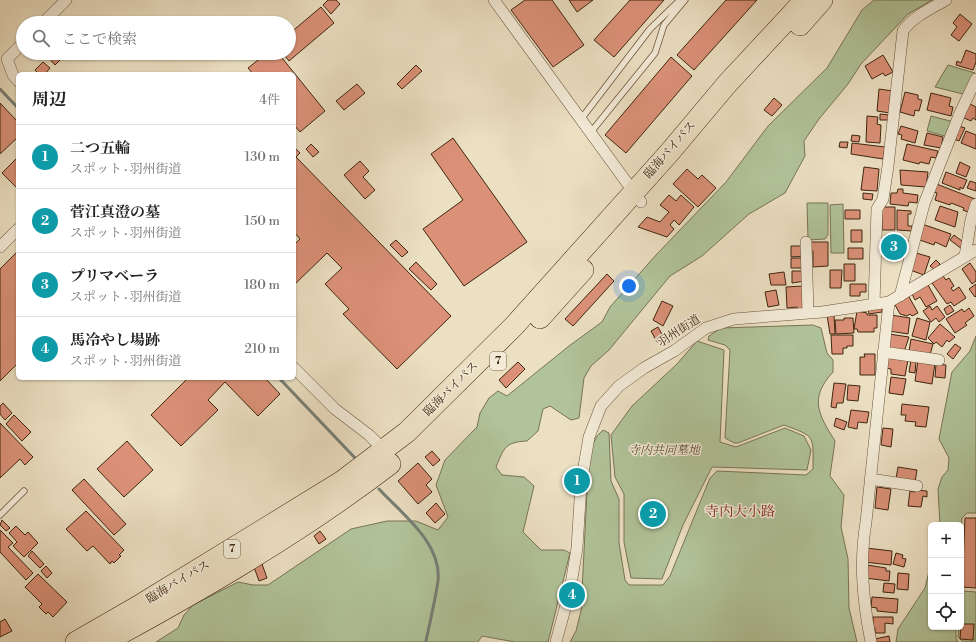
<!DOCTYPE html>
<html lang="ja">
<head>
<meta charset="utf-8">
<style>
	body { margin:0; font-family:"Libre Bodoni","Noto Serif JP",serif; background:#f2f2f2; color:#222 }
	.controls { position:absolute; right:12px; bottom:12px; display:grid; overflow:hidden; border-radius:6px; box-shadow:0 1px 3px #0004 }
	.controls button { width:36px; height:36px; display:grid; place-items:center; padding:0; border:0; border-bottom:1px solid #e0e0e0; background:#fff; color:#222; font:20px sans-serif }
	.you { position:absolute; left:629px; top:286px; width:14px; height:14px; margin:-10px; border:3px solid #fff; border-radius:50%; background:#1a73e8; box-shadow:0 0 0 6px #1a73e833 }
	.badge { display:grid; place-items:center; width:26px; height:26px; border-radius:50%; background:#111827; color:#fff; font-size:13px; font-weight:700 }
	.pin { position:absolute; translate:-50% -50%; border:2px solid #fff; box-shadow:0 1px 4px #0006 }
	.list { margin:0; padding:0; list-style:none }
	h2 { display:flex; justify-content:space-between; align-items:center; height:52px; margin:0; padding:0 16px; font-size:17px }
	h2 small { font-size:13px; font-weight:400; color:#767676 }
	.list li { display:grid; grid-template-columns:26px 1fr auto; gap:12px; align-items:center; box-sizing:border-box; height:64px; padding:0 16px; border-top:1px solid #e0e0e0 }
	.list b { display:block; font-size:15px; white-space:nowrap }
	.list p { margin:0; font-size:13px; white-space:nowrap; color:#767676 }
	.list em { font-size:13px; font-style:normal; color:#767676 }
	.icon { flex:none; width:22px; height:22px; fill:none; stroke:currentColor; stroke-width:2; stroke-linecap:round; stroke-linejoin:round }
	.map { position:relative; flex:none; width:976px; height:642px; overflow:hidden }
	.search { position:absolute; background:#fff; box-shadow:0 1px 3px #0004; left:16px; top:16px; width:280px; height:44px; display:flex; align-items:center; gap:10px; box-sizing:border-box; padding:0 14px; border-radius:22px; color:#767676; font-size:15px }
	.panel { position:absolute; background:#fff; box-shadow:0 1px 3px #0004; left:16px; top:72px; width:280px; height:308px; border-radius:6px }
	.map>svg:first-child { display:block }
	.green { fill:#b1c399; stroke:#787454 }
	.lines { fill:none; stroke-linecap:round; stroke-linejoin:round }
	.stream { stroke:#777f76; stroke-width:3 }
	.building { fill:#db9178; stroke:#3f260e }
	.lane-casing { stroke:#6a543b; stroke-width:7 }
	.street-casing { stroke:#6a543b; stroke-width:12 }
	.highway-casing { stroke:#3f260e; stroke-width:22 }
	.lane { stroke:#f3ebd8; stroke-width:5.5 }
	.street { stroke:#f3ebd8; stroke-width:11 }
	.highway { stroke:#ece0c3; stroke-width:21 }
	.labels { text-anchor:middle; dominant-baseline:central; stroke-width:3; stroke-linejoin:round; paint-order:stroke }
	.shield { fill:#f3ebd8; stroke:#75614b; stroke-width:1 }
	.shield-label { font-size:11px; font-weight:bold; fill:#3f260e }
	.street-label { font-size:12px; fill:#3f260e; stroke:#f3ebd8 }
	.park-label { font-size:12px; font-style:italic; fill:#5c4d31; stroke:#f3ebd8 }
	.quarter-label { font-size:14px; fill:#7a1f14; stroke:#f3ebd8 }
</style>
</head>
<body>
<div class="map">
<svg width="976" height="642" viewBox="0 0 976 642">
	<rect width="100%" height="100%" fill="#ece0c3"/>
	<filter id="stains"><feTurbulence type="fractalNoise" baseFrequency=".005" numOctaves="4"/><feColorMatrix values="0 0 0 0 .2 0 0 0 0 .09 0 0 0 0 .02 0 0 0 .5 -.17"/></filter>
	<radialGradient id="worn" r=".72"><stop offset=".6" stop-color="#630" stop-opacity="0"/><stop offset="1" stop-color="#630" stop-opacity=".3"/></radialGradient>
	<path class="green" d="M874,0H932L908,14L861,64L848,84L819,119L804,141L805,156L785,193L749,214L702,256L670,276L609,350L591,366L584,378L579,418L571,420L550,406L543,409L538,431L527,441C505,442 504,448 496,467L502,475L524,477L534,486L523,532L541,550H564L570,553L548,642H515L482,636L478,642H156L178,628L184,615L193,605L238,582L253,585H268L351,529L387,521H416L438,530L448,517L436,485L445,460L477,427L480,413L489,398L498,391L507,396L569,346L602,322L610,307L656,255L726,182L768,126L827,68L862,10Z
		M948,65L975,73L968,91L963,94L935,87Z
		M931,116L954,122L948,137L927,131Z
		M807,203H828V235L825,239L808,240Z
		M843,204L844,253H831L830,205Z
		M813,325L821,328L827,353L833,360V372C809,398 818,414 835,441L830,476L844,495L841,527L848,559L849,608L857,642H570L576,631L581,611L589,452L597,436L603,430L609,433L611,481L619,499V543L625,580L629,585H663L670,576L710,478L717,471L806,475L813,469C813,435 816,437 784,425L738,443H734L725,438L730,350L725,345L708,340L709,336L721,328Z
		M976,336V513H967L962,518L961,535V525H940L938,489L942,477L948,470L949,458L939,439L952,372L970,351Z
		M697,341L724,350L720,442L736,447L785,428L804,436L811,450L807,470L712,467L683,525L662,579L631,578L624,542V494L615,477L611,435L632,406L677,364Z
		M931,563V627H956V638L958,642H896L898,629L925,588Z
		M963,591L976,592V642H963L958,637L959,627H961V594Z"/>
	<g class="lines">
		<path class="stream" d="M0,89L18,108
			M279,378L356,459
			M379,489C402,514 442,543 438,581C435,601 430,622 426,641"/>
	</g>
	<path class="building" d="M328,0H336L340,4L331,14L323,5Z
		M525,0H552L584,45L553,67L511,10Z
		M569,0H593L577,12Z
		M630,0H664L614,57L594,40Z
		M726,0H757L694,70L677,55Z
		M321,7L334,23L289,61L283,53H289V34Z
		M960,14L972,24L959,41L951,35L957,27L953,23Z
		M966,50L976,54V62L973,70L956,65L957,61L961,63Z
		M52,53H67L55,65L48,57Z
		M267,53H278L325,111L300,132L294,125V74H253L248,68Z
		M883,55L893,72L885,76L883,73L872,79L865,66Z
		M671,57L692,76L626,153L605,135Z
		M43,62L50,68L45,74H39L35,70Z
		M416,65L422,71L402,89L397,84Z
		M357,84L365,93L344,110L336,101Z
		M879,89L893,91L892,97H890V113L877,111Z
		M905,92L918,95V99L922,100L919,111L915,110L914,116L900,112Z
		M931,93L951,98L949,106L953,107L951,116L927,110Z
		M774,98L782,105L772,116L764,110Z
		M0,103L18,122V137L0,154Z
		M968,103L976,107V120L973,118L971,121L962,117Z
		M880,114L889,115L888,120H880Z
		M867,116L878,117L877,124L881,125L880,143L866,142Z
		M901,126L918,131L915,143L901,139L902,135L898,134Z
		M959,126L965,128L959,141L954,139Z
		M966,131L976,135V149L961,143Z
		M927,133L943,137L941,148L924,145Z
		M852,135L860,136L859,142L851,141Z
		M453,138L527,242L464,286L423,229L463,200L431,154Z
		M840,142H848L847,148L839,147Z
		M852,143L885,147L883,159L851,154Z
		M311,144L319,152L313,157L306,149Z
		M907,144L938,151L936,158L931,157L929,164L920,162L919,164L903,160Z
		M294,147L300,153L296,157L451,316L397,369L343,314L349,309L325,284L342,268L327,253L294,285V245L300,239L294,232Z
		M18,157V188H17L2,173Z
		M360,161L369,171L363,177L375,190L365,199L344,175Z
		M960,162L970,167L966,177L956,173Z
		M864,167L879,169L877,191L861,190Z
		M687,169L698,179L702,175L716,188L698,207L673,184Z
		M900,170L928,172L926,187L901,185Z
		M946,172L967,180L963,189L960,187V190L942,183Z
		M970,181L976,183V191L967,188Z
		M934,183L975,199L970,213L963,210L964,208L951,203L950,205L935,200L937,193L931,191Z
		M898,189H903V193L918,195L917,203L909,202L908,206L890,204L891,193H897Z
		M863,193L873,194L872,200L863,199Z
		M669,195L676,201L681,195L694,207L679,225L674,220L670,225L674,229L667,237L638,227L647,217L660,222L669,212L660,205Z
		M940,206L958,212L955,227L935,220Z
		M882,207H895V230H882Z
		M845,210H860V219H845Z
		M897,210L911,211V214H908V226H912V231L897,230Z
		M922,224L951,234L946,247L935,242L934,245L917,239Z
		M851,230H862V242H851Z
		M885,235L904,236V258H884Z
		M954,235L966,244L962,249L950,240Z
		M396,240L408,252L402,257L390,245Z
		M810,242H828V266L813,267V251H810Z
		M791,246H804L805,256L791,257Z
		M848,248H863V259H848Z
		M18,251V363L0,381V269Z
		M916,253L930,257L924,275L910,270Z
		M791,258H804L805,268H791Z
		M936,260L940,264L935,270L930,266Z
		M416,262L437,284L431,290L409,269Z
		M970,263L976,272V281L972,284L962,269Z
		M844,264H855V281H844Z
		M830,270H842L841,288H830Z
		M792,271H805V281L792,283Z
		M784,272L786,285H771L769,274Z
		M607,274L614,281L573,326L565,319Z
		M943,276L946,280L949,278L954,286L951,288L953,291L959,287L966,298L954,306L951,302L947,304L932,283Z
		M850,284H866V292H860V296H850Z
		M976,284V296L975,297L969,289Z
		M928,285L937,301L926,307L920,297L915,300L912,294Z
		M803,286L804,310H797V307L787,308L786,287Z
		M776,290L779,305L768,307L765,292Z
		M908,295L918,313L912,316L910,314L907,316L900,314L894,303Z
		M662,301L673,306L663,326L653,320Z
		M950,305L954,311L947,315L944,309Z
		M930,306L932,310L937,306L945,317L939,322L936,318L931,322L923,311Z
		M882,308V312L869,314L868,309Z
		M969,308L974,316L965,323L967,325L955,333L946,319L962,309L964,312Z
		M857,311L867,313V315H877V328H874V332H858L857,329H854Z
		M827,315H834L835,334H830Z
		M891,315L910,318L908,334L889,331Z
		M844,318H853L854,333L836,334L835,320H844Z
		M917,318L930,322L926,340L912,336Z
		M940,324L955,337L949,342L947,340L942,347L936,342L934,344L928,338Z
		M658,327L664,338L657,342L651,331Z
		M889,334L909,337L904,352L889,349Z
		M831,335H853V346H847V348H843V354H832Z
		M911,339L933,344L930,355L909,351Z
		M955,344L961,348L953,359L947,354Z
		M864,354H875V375H860V357H865Z
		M887,356L908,360L905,376L891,374V369L885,368Z
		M911,360L916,361L915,373L909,372Z
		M918,360L935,363L932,384L915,381Z
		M518,362L525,369L506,388L499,380Z
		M936,364L946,365L945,378L935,377Z
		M891,377L906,379L903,395L889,393Z
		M188,378H265L280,394L258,416L225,382L208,400L218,410L181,446L151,415Z
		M834,383L846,384L843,403H837L836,408L831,407Z
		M848,385L860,386L858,401L847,400Z
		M3,403L12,413L5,420L0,414V406Z
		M902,404L929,407L926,427L915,426L916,422L905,421L906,415H901Z
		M851,410L869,412L867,423L858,422L857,429L848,427Z
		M14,415L31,432L22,441L6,424Z
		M836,418L847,422L844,430L834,426Z
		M0,423L33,457L25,465L20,459L0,478Z
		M883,428L893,429L891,447L881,445Z
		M127,441L153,470L124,497L97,469Z
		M432,451L440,460L433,466L425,457Z
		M418,463L432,479L426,485L432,492L418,504L398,481Z
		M898,467L917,470L915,482L896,479Z
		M84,479L126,524L114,535L72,490Z
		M877,487L891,489L888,510L875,508Z
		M915,490L927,491V497L923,496L921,507L908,506L910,491L915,492Z
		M436,503L445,514L435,523L426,513Z
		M86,511L124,550L119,555L121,556L114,563L112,561L110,564L93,546L87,551L66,529Z
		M965,518H976V588L962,587Z
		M2,520L10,528L6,531L0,525Z
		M16,526L25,535L28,532L38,543L24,557L13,546L17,542L9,533Z
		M0,530L13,543L8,547L33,573L26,580L0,552Z
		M320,531L326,539L319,544L314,536Z
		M866,548L892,551L891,565L864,562Z
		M32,551L44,564L40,568L28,556Z
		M896,553L903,555L902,558L906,559L904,567L893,564Z
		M262,564L267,578L259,581L254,567Z
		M867,565L886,568V571H890L889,581L865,578Z
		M46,566L52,573L47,578L41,571Z
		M898,573L909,574L908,590L897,589Z
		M38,574L67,602L53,617L48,612L46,614L39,607L42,604L25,587Z
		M884,583L895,584L894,593L883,592Z
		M872,597L898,599L897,613L877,611V608L871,607Z
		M873,617H893V624L885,623V633H875V628H873Z
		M5,619L12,631L0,637V622Z
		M961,624H974L973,640L960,639Z
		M889,636L890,642H875V639Z"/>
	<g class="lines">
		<defs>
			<path id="lane" d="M581,119L650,29L680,0
				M591,132L655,53L664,25L685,0
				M0,515L24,491"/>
			<path id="street" d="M494,0L641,202
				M43,23L66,0
				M18,81L13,75L7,59L23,43
				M806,242L808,313
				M0,247L18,229
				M965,256L971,220L976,204
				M900,296L924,204L960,113L976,79
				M874,304L877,209L883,199L888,166L903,31C912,17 932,8 946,0
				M883,352L939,360
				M294,368L335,409L369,435L387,453
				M870,479L917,486
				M556,642L570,590L577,548L581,484L589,437L601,406L619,386L644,368L674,351L706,328L734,319L822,312L889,302L976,250
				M871,642C863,602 859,563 866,522L889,302"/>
			<path id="highway" d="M800,25L822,0
				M540,318L583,270
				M76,642L142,604L341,482L407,432L515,325L669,153L727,84L805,0
				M105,642C203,589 301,532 390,464"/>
		</defs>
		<use href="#lane" class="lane-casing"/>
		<use href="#street" class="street-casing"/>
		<use href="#highway" class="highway-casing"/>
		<use href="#lane" class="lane"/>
		<use href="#street" class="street"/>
		<use href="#highway" class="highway"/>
	</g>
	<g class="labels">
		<g class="shield">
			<rect x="490" y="352" width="16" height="18" rx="3"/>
			<rect x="224" y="540" width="16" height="18" rx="3"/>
		</g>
		<g class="shield-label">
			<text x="498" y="361">7</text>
			<text x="232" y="549">7</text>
		</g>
		<g class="street-label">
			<text transform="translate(670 150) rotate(-49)">臨海バイパス</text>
			<text transform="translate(679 331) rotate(-33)">羽州街道</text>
			<text transform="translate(451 389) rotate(-45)">臨海バイパス</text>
			<text transform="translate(178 582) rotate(-31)">臨海バイパス</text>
		</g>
		<g class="park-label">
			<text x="664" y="450">寺内共同墓地</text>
		</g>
		<g class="quarter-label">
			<text x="740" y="512">寺内大小路</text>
		</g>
	</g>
	<rect width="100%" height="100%" filter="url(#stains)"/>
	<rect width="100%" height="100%" fill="url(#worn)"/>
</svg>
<div class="controls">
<button>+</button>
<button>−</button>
<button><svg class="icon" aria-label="locate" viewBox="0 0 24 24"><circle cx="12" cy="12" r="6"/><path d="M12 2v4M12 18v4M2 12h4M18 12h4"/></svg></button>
</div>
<div class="you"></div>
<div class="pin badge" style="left:577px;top:481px;background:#0f9aa8">1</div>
<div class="pin badge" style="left:653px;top:514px;background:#0f9aa8">2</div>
<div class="pin badge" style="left:894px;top:247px;background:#0f9aa8">3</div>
<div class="pin badge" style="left:572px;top:595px;background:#0f9aa8">4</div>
<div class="search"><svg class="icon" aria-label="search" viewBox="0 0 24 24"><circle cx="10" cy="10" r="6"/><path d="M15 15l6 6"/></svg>ここで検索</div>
<section class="panel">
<h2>周辺<small>4件</small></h2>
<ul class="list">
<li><span class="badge" style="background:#0f9aa8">1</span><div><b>二つ五輪</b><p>スポット · 羽州街道</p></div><em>130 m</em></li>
<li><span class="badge" style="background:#0f9aa8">2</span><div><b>菅江真澄の墓</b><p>スポット · 羽州街道</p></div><em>150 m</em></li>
<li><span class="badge" style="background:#0f9aa8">3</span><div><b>プリマベーラ</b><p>スポット · 羽州街道</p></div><em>180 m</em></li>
<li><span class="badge" style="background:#0f9aa8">4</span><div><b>馬冷やし場跡</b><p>スポット · 羽州街道</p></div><em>210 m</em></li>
</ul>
</section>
</div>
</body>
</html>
